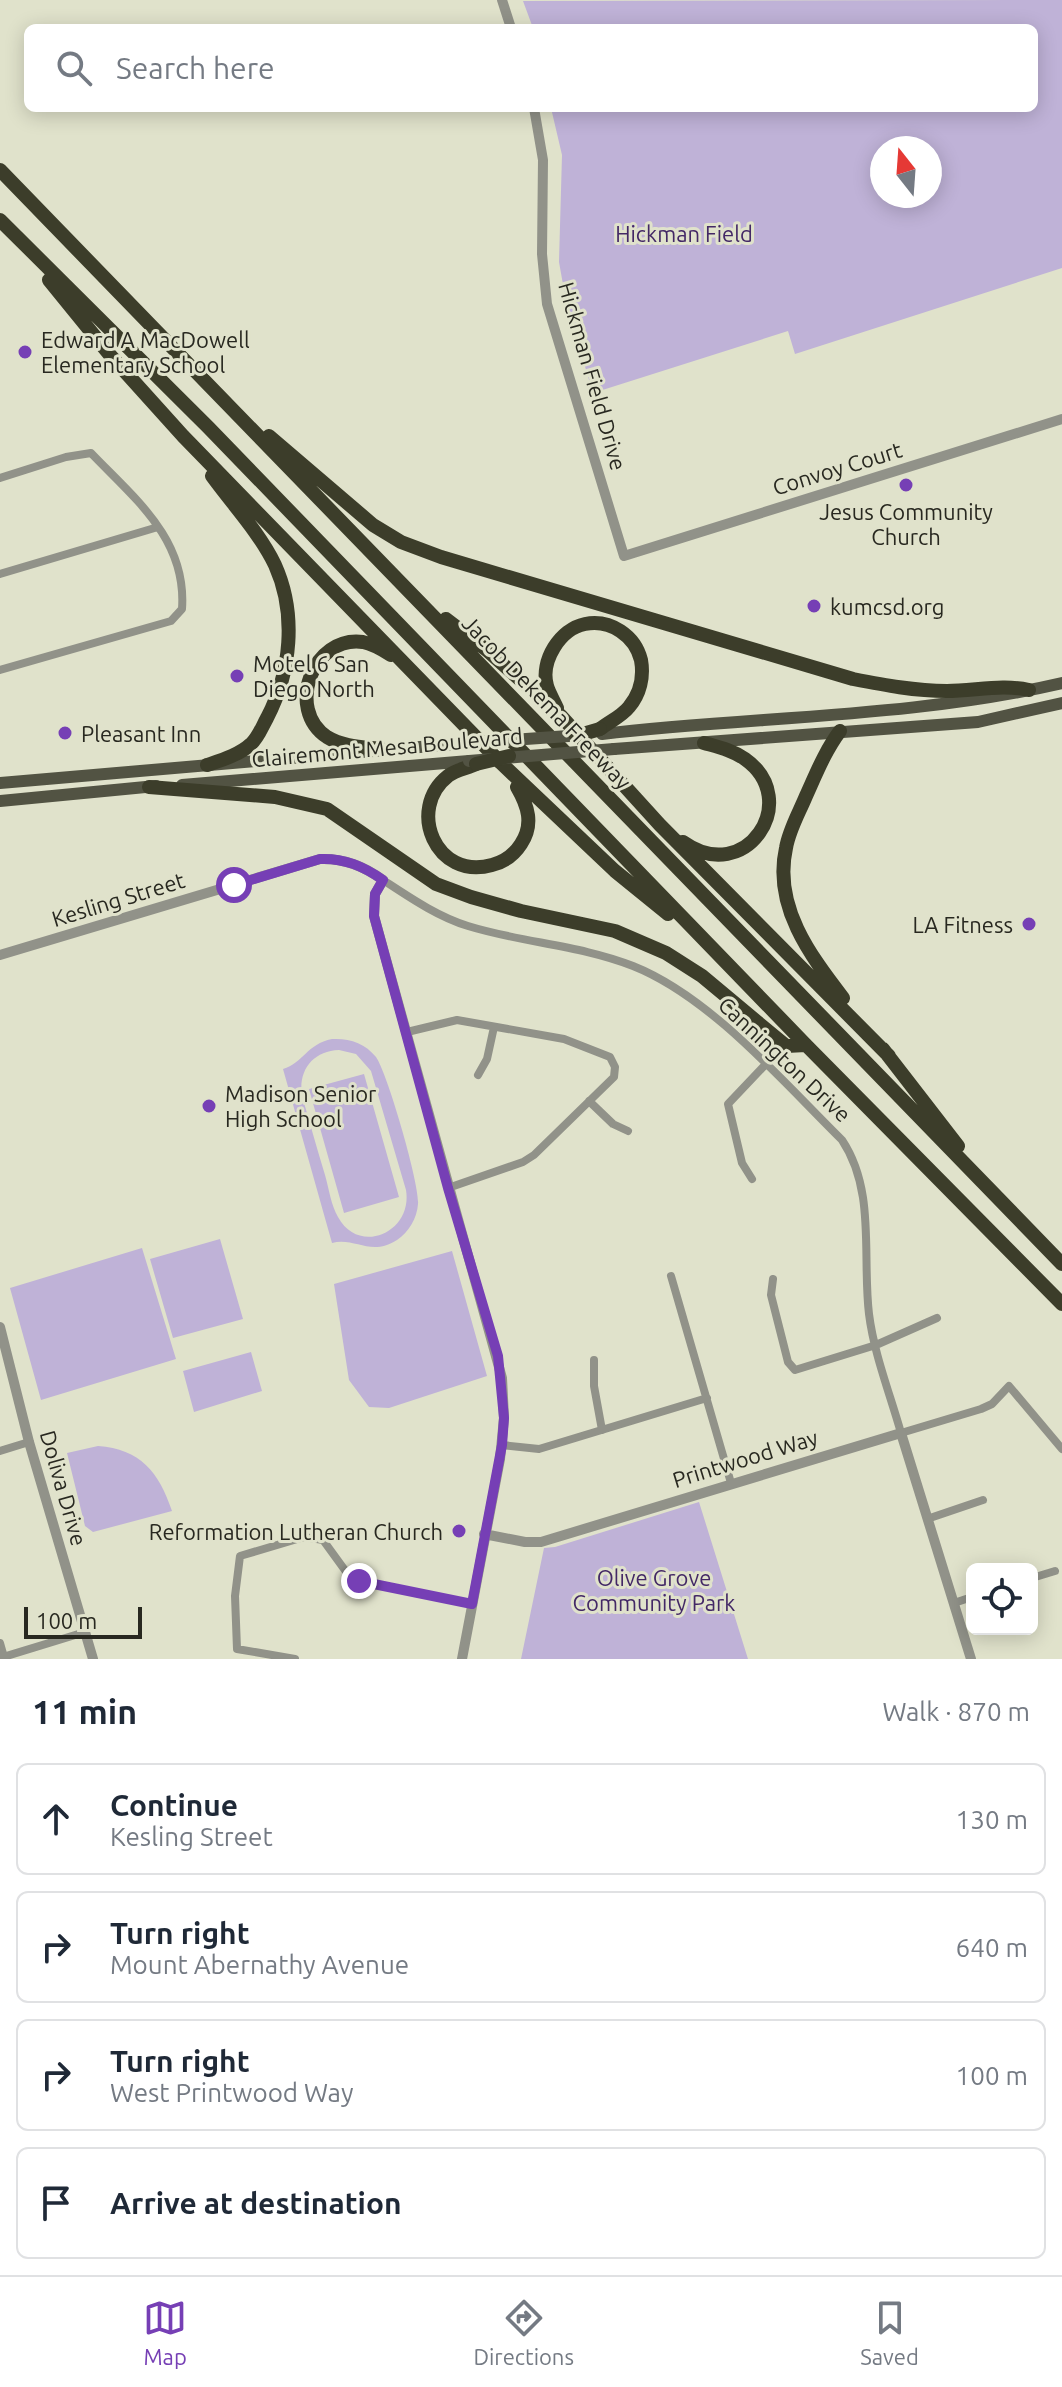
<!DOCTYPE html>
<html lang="en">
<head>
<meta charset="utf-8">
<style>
	body { margin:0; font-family:Ubuntu,sans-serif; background:#f6f6f7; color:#1f2937 }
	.controls { position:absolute; right:24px; bottom:24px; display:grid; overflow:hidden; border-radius:12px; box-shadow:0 4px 20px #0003 }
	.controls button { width:72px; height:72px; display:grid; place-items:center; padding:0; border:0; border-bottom:2px solid #e0e1e3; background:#fff; color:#1f2937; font:40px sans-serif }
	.compass { position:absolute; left:870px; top:136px; width:72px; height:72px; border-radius:50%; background:#fff; box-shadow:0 4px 20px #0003; rotate:343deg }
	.scale { position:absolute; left:24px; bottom:20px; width:118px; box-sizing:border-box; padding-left:8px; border:4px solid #282820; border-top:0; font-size:22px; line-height:28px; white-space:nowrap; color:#282820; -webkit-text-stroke:6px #e0e2cb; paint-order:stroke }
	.stop { position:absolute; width:24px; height:24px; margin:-18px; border:6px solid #763fb5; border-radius:50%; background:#fff }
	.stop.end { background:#763fb5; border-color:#fff; box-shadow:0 2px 8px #0008 }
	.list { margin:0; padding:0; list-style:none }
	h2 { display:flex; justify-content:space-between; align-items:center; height:104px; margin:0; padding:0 32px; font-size:34px }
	h2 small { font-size:26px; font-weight:400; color:#747a83 }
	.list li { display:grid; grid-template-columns:52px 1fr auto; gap:24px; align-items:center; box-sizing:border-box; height:112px; margin:0 16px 16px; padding:0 16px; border:2px solid #e0e1e3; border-radius:12px }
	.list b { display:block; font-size:30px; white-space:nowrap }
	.list p { margin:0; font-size:26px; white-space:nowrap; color:#747a83 }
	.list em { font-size:26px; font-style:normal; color:#747a83 }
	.icon { flex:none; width:44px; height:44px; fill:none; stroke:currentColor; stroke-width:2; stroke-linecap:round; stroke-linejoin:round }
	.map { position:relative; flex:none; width:1062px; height:1659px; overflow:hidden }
	.search { position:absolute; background:#fff; box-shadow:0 4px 20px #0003; left:24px; right:24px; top:24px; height:88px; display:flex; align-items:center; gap:20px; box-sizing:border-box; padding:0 28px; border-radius:12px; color:#747a83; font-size:30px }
	.sheet { height:616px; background:#fff }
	nav { display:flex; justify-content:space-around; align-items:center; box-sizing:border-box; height:112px; border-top:2px solid #e0e1e3; background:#fff; font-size:22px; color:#747a83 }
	nav a { display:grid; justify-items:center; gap:4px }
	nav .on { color:#763fb5 }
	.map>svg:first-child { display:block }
	.green { fill:#bfb2d7; fill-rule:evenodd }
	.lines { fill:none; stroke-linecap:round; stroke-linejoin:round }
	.minor { stroke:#919289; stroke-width:8 }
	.tertiary { stroke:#919289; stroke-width:10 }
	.primary { stroke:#525343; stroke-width:12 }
	.motorway { stroke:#3c3d2a; stroke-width:14 }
	.primary-bridge { stroke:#525343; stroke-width:12 }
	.motorway-bridge { stroke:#3c3d2a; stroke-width:14 }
	.route { stroke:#763fb5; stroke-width:10 }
	.poi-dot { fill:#763fb5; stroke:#e0e2cb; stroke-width:3 }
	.labels { text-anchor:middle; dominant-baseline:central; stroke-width:6; stroke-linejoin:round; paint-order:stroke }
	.park-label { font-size:22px; fill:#432866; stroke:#e0e2cb }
	.poi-label { font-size:22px; fill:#282820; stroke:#e0e2cb; text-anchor:start }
	.street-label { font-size:22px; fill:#282820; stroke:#e0e2cb }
</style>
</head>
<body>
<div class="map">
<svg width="1062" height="1659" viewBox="0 0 1062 1659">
	<rect width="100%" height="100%" fill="#e0e2cb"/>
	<path class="green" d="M1062,0V268L795,354L788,331L593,393L567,307L559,262L562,155L551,108H1034V28H533L523,1ZM882,148H930V196H882Z
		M332,1039C349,1038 365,1043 376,1057C387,1072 420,1185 418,1204C417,1218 409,1232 397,1240C371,1257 355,1237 332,1243L283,1069C303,1063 307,1044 332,1039ZM339,1050L356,1054L371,1071L406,1190C413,1232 359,1256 338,1217C331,1205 329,1189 325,1175C317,1149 310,1123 302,1096C298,1070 313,1051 339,1050Z
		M364,1074L399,1197L344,1213L309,1089Z
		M220,1239L243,1319L173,1338L150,1259Z
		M142,1248L176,1359L41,1400L10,1288Z
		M452,1251L487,1376L389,1408L369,1407L349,1380L334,1284Z
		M251,1352L262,1391L194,1412L183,1371Z
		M98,1446C140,1449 159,1472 172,1511L93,1532L85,1526L67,1453Z
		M699,1502L748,1659H521L544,1548L555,1547Z"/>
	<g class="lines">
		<path class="minor" d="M0,478L66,457L91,453C135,499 187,539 182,609L171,621L0,670
			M0,574L158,527
			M383,880C409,897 438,917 468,926C523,943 580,945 633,966C711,997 783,1082 842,1140C876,1191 862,1256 869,1314C874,1354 890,1394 901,1433L981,1409L992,1404L1009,1386L1062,1449
			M407,1032L457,1020L564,1039L610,1057L615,1067L614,1077L534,1155L523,1162L448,1188
			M478,1075L487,1059L494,1027
			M589,1101L613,1124L628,1131
			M752,1179L742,1163L728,1104L765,1065
			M671,1276L731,1483
			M773,1279L771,1295L788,1362L795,1370L876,1345L937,1318
			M594,1360V1386L602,1430
			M502,1445L539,1449L707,1398
			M0,1451L29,1442
			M927,1519L983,1500
			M1032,1578L1055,1571
			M954,1603L972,1597
			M0,1643L4,1657
			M0,1658L85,1632
			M295,1659L237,1649L235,1596L240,1556L304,1537L323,1540L347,1573L359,1581L472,1604"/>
		<path class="tertiary" d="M502,0L511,28
			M534,108L543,160L542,254L547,304L624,556L1062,419
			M0,955L320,859C344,858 364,866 383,880L375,894L374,916L502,1378L504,1418L500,1459L462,1659
			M0,1327L29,1442L93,1659
			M484,1534L525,1542H541L901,1433L971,1659"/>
		<path class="primary" d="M602,734C756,716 911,718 1062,683
			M614,749L978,722L1062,703
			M0,783L455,744
			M182,785L469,761
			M0,801L156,786"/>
		<path class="motorway" d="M0,170L1062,1264
			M0,220L208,427L806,1045L1062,1304
			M49,280L110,355L183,436L501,763L615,871L668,914
			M269,436L373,525L401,542L441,557L853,679C884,685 915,691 947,691C974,691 1003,684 1029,690
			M446,619L488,651L561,716L660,825L889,1056
			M557,708C554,701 549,693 547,686C540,661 560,629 585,624C611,619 635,636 641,660C644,677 640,694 629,707C622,716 609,722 600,729
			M840,731C825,751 816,774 806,796C799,813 789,830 786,848C773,906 810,955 843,998
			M381,749C363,747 343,747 327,737C285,709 313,635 363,642C373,644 383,650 391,655
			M476,764C468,768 455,770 448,776C406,809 436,881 492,865C504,862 514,855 521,844C534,824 528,806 517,787
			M207,765C222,760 239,755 251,744C258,738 262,727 267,718C291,672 297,614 275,565C259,532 233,505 212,476
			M149,787L275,797L327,809L436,884L471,897L521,911L615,931L666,953L702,976L786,1046L806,1045
			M683,842C746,887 803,800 745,759C732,750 718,747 704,743
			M883,1049L958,1146"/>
		<path class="primary-bridge" d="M455,744L583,735
			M469,761L614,749"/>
		<path class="motorway-bridge" d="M576,736L600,729
			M476,764L509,756"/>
	</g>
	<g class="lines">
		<path class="route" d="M234,885L320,859C344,858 363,866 383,880L375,894L374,916L448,1188L498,1356L504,1418L502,1445L472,1604L359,1581"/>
	</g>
	<g class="poi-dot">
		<circle cx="25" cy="352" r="8"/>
		<circle cx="906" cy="485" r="8"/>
		<circle cx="814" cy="606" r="8"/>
		<circle cx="237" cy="676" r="8"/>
		<circle cx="65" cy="733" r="8"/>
		<circle cx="1029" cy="924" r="8"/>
		<circle cx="209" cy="1106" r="8"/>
		<circle cx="459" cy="1531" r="8"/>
	</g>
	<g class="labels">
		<g class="park-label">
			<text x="684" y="233">Hickman Field</text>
			<text x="654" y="1577">Olive Grove<tspan x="654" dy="25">Community Park</tspan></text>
		</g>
		<g class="poi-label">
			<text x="41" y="339">Edward A MacDowell<tspan x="41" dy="25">Elementary School</tspan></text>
			<text x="906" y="511" text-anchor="middle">Jesus Community<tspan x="906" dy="25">Church</tspan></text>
			<text x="830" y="606">kumcsd.org</text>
			<text x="253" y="663">Motel 6 San<tspan x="253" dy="25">Diego North</tspan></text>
			<text x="81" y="733">Pleasant Inn</text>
			<text x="1013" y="924" text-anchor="end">LA Fitness</text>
			<text x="225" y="1093">Madison Senior<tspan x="225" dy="25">High School</tspan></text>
			<text x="443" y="1531" text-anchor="end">Reformation Lutheran Church</text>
		</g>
		<g class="street-label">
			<text transform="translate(593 376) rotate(74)">Hickman Field Drive</text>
			<text transform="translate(837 468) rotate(-17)">Convoy Court</text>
			<text transform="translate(547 702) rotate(46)">Jacob Dekema Freeway</text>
			<text transform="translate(387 747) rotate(-5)">Clairemont Mesa Boulevard</text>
			<text transform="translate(118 899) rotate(-17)">Kesling Street</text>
			<text transform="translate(785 1059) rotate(43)">Cannington Drive</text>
			<text transform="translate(745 1458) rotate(-17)">Printwood Way</text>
			<text transform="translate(64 1488) rotate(74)">Doliva Drive</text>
		</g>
	</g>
</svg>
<div class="controls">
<button><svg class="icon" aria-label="locate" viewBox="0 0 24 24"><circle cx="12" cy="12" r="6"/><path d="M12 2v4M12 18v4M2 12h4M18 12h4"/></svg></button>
</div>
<svg class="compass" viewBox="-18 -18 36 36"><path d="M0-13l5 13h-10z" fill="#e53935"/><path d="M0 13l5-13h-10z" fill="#747a83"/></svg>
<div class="scale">100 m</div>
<div class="stop" style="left:234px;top:885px"></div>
<div class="stop end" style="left:359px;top:1581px"></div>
<div class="search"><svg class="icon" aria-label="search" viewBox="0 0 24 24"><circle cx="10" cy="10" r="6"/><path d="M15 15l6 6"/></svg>Search here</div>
</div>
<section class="sheet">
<h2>11 min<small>Walk · 870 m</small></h2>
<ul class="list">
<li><svg class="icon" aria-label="ahead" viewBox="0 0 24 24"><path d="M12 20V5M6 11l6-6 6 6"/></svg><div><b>Continue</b><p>Kesling Street</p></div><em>130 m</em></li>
<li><svg class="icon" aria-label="right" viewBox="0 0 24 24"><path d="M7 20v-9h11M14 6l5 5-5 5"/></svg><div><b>Turn right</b><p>Mount Abernathy Avenue</p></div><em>640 m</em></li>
<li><svg class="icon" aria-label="right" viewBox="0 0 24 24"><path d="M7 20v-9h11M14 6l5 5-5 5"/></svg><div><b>Turn right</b><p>West Printwood Way</p></div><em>100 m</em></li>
<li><svg class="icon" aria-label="arrive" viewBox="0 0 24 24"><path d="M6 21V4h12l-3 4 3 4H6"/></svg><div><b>Arrive at destination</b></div></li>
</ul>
</section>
<nav>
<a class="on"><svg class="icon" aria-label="map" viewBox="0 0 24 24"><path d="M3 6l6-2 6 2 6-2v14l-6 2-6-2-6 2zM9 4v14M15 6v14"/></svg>Map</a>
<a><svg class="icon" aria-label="directions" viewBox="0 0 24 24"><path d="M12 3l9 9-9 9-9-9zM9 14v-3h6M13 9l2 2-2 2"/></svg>Directions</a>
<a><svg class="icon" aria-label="saved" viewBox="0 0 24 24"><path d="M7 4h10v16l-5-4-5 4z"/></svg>Saved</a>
</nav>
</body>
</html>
